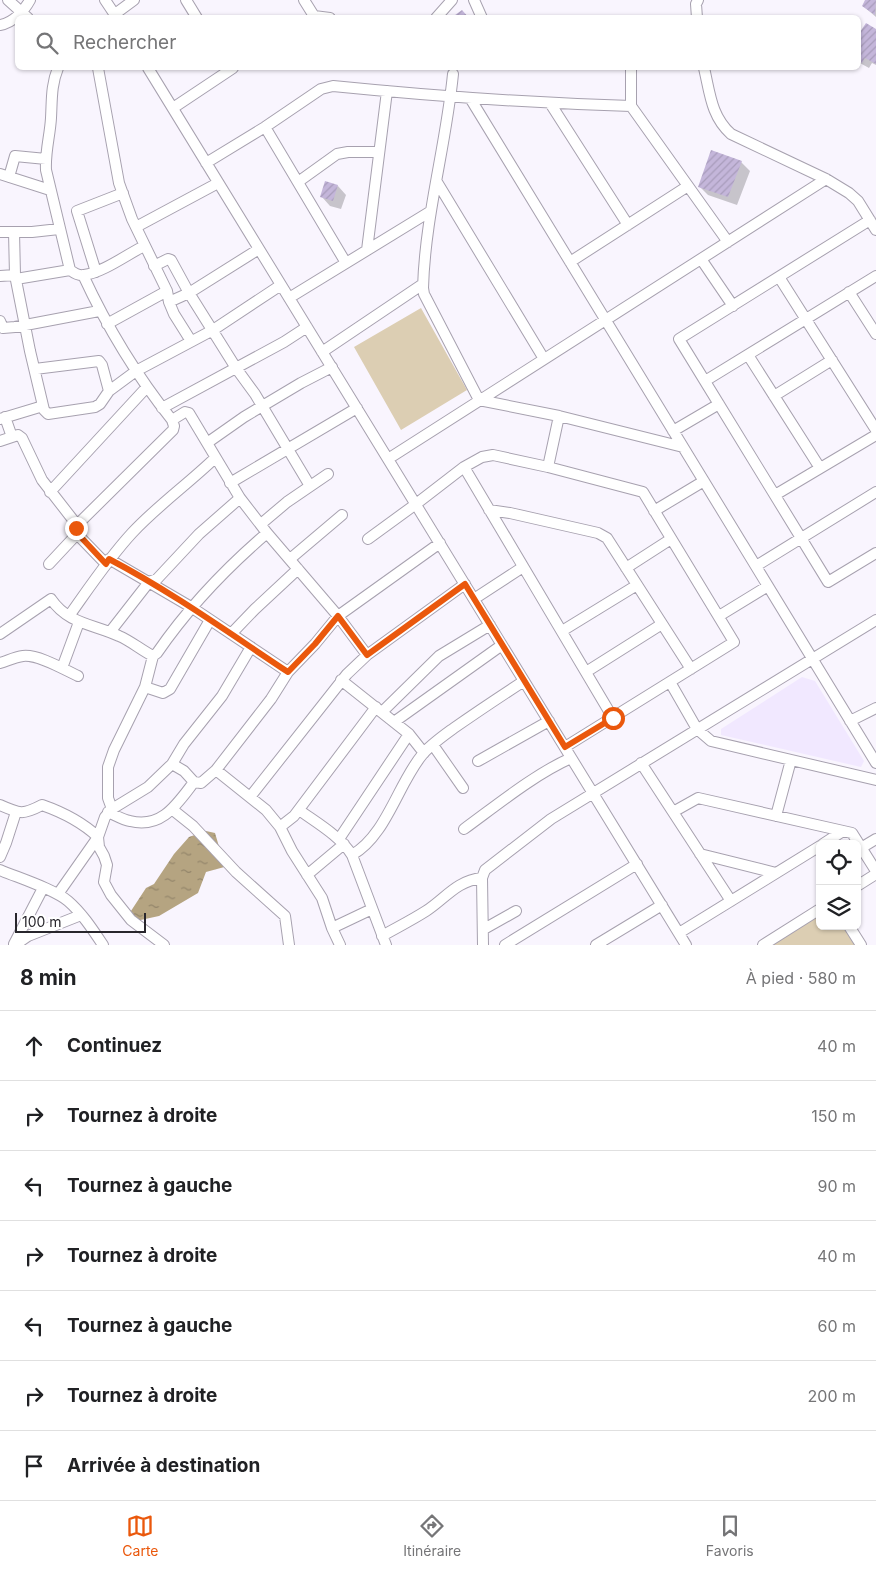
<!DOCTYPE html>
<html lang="fr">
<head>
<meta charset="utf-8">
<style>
	body { margin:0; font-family:Inter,sans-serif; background:#f2f2f2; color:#202124 }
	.controls { position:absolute; right:15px; bottom:15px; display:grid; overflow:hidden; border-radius:8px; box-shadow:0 1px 4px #0004 }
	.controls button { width:45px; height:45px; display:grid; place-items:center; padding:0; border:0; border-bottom:1px solid #e0e0e0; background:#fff; color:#202124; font:25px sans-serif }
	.scale { position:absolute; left:15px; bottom:12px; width:131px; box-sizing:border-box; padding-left:5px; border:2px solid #28262c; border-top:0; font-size:14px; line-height:18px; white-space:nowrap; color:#28262c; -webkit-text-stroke:4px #fff; paint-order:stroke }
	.stop { position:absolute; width:15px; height:15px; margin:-11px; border:4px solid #ea580c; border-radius:50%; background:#fff }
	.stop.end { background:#ea580c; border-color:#fff; box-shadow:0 1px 5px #0008 }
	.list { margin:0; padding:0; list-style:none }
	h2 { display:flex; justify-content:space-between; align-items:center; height:65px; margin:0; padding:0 20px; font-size:21px }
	h2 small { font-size:16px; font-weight:400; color:#757577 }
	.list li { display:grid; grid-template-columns:32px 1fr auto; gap:15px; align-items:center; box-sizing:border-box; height:70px; padding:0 20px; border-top:1px solid #e0e0e0 }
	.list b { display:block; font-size:19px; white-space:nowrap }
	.list em { font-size:16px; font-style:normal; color:#757577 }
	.icon { flex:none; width:28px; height:28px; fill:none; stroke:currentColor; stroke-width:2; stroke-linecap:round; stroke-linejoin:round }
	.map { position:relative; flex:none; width:876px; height:945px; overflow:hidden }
	.search { position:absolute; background:#fff; box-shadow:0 1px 4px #0004; left:15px; right:15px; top:15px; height:55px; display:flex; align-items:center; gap:12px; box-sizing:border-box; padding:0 18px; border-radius:8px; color:#757577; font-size:19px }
	.sheet { height:555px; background:#fff }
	nav { display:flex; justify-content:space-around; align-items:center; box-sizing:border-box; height:70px; border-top:1px solid #e0e0e0; background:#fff; font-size:14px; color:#757577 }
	nav a { display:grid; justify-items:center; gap:2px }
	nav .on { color:#ea580c }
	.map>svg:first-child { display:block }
	.built { fill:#f1e8ff }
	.pitch { fill:#dcceb3 }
	.water { fill:url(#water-ripples) }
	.shadow { fill:#0003 }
	.building { fill:url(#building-hatch) }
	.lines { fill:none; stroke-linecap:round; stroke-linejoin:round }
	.minor-casing { stroke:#a7a1af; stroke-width:12 }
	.minor { stroke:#fff; stroke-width:10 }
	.route { stroke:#ea580c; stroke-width:6 }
</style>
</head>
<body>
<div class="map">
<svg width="876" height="945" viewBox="0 0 876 945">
	<defs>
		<pattern id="water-ripples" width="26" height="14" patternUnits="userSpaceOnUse" patternTransform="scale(1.25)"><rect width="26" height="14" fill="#b5a481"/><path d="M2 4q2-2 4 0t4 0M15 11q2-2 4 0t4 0" fill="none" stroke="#93856a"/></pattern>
		<pattern id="building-hatch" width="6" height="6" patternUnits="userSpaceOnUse" patternTransform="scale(1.25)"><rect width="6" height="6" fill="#c4b6da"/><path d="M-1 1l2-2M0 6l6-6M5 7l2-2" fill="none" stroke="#a89cbb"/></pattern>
	</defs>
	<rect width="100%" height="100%" fill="#f9f5fe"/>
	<path class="built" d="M802,677L815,681L864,761L861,767L721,735V729Z"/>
	<path class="pitch" d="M421,308L467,390L401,430L354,347Z
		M820,915V926H843L855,945H773Z"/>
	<path class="water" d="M206,831L215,833L220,850L228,866L206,872L198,893L159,916L136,921L129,914L146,888L154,884L174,854L189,837Z"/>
	<path class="shadow" d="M867,0H876V17L863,6Z
		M876,31V65L872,63L869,68L858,62V37Z
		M741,162L750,171L737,205L708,195L700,187Z
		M338,186L346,195L341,209L330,206L322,197Z"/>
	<path class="building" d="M865,0H876L875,15L862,6Z
		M462,10L469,18H451Z
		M866,23L876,29V64L865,58L862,63L858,61V35Z
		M711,150L742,161L728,197L698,187Z
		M325,181L338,185L333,201L320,197Z"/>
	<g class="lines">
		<defs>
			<path id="minor" d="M8,0L28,18
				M105,0L117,18
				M186,0L197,18
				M304,0L314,16L330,18
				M474,0L482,18
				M115,14L134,0
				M436,18L452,0
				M697,18L696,4L698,0
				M0,25C13,23 24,11 30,0
				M58,68C51,85 52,100 51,118C50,136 45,151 46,170L70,270
				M98,68L119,183L132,219L167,291L169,302L174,314L191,341
				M148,68L686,945
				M631,68V106L728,242
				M704,68C710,93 711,116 731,134L826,179L849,193L858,201L876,230
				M453,74C446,146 425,216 423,288L424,294L479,400L559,416L683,447
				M470,98L876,763
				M550,103L628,225
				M173,108L233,68
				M265,127L346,263
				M206,163L265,127L321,89L333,86C432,96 531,103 631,106
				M0,174L50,190
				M9,177L15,156L46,159
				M298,182L337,154L348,152H379
				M437,182L544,359
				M870,220L679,339L828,582L876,553
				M136,227L218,183
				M0,232H32L59,229
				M14,232L15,275L30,351L44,410L48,414L95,407L100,404L109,391L136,371L213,330L281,285
				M367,250L387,91
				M701,259L733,306
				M570,262L688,186
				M154,266L168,259L171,260L189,293L236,368L255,394L310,486
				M96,272L77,211L123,193
				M0,276L15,275
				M779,277L876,430
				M16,279L70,270C74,273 79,276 84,275C102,273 128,254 144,246
				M849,292L876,334
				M289,298L431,211
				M169,302L189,293L259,249
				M0,321L3,328L15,327L99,311
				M107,324L167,291
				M322,352L423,284
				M748,355L820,468
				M35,369L99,361L102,365L109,391
				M705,381L876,276
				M774,396L832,360
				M162,408L284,342L307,327
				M5,417L12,437
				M0,419L43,406
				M172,420L185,412L189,413L240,498L267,533L338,616L367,655
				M673,431L719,404
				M0,441L18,435L22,438L42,480L77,525V534L106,564
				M207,443L244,417L301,383L332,367
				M388,459L826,179
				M464,467L613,718
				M548,467L559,416
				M230,483L357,408
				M50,492L146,388
				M775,495L876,435
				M489,510L510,513L598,533L607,538L691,669
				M654,511L704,481
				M261,524L287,502L328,474
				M77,525L173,430L174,426L172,420C136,375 107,327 83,275
				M368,539L416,504L464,467L482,457L493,455L548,467L643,492L734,642L565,747
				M109,559L191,607L288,672
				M290,559L342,515
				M49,564L77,534
				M756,566L876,492
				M626,568L671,539
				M474,599L523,567
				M69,616C89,588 108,559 132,533C157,506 188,484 215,458
				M719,616L768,586
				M562,631L637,585
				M110,632L149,582L157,579L199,534L240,498
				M0,634L51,599C68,624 93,624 119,636C131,641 141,650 153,656
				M231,634L255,609L298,569
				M0,663C7,661 15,657 23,656C38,654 65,670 78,676
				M62,668L79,622
				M586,672L662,624
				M341,680L409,734L424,753
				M670,682L697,729L711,741L876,780
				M145,687L163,693L170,689L210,620
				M382,712L439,656L490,625
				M850,721L876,708
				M394,722L502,645
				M433,745L463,788
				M478,761L549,721
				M641,763L731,901
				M172,764L184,771L194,782L201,783L216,770L271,699L288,672L315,644L338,616L440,543
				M216,770L266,810L280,827L292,851L322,898L332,928L340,945
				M250,797L347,674L367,655L465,584
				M0,805C20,814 23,815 42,805C62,812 82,822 98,837L99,847L104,856L107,865L104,882L111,895L131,920L164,945
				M112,809L108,798V767L114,750L145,687L153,656L157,653C188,608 225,569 267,533
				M173,810L193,826L236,872L285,916L289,945
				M299,810C317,823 340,836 352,855L386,945
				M108,812C115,815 123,820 130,821C162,829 177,804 194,782
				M673,812L698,798L852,833L876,871
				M776,816L791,760
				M280,827L294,816L376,707
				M464,829C497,805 535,774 571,758
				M339,839L409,734
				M823,844L843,831
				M861,848L876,839
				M700,854L776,873
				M352,855C386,836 398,784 422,755C430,745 443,736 454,728C477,712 501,696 524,681
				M0,857L6,843L16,812
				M0,870C19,878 54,889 68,901C82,913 93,930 103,945
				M307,875L344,844
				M857,886L876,874
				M58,894L98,837L105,817L112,809L148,787L172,764L184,744L222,696L251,647
				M849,926L861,945
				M332,928L372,909
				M484,929L516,911
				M679,933L820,846
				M382,936C396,928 412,920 426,911C446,898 456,881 482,878
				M14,944L43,888
				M15,945L28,936L81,915
				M483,945L482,878L485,870L551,819L876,620
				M505,945L637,864
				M596,945L662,905
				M763,945L820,909"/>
		</defs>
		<use href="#minor" class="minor-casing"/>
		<use href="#minor" class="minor"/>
	</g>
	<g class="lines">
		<path class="route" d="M76,528L78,534L106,564L109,559C172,592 229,633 288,672L315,644L338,616L367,655L465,584L565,747L613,718"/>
	</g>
</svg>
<div class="controls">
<button><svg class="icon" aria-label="locate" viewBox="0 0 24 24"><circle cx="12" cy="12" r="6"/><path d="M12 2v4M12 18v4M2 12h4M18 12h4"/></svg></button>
<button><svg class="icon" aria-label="layers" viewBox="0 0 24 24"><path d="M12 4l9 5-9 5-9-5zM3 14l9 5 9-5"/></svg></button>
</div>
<div class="scale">100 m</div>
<div class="stop" style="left:613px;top:718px"></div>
<div class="stop end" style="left:76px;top:528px"></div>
<div class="search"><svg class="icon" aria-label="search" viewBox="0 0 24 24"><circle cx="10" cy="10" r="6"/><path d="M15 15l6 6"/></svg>Rechercher</div>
</div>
<section class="sheet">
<h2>8 min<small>À pied · 580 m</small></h2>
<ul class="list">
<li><svg class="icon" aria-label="ahead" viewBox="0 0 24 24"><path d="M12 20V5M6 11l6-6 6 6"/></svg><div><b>Continuez</b></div><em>40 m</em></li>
<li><svg class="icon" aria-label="right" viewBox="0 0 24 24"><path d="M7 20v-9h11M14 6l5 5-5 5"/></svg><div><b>Tournez à droite</b></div><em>150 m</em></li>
<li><svg class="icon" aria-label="left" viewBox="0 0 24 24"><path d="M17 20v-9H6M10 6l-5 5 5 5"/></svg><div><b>Tournez à gauche</b></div><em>90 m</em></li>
<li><svg class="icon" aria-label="right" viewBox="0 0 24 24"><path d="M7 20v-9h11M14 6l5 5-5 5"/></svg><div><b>Tournez à droite</b></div><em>40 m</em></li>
<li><svg class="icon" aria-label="left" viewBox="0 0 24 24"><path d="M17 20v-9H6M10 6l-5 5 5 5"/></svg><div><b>Tournez à gauche</b></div><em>60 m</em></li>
<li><svg class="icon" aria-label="right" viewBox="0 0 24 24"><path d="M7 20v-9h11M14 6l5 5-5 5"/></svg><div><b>Tournez à droite</b></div><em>200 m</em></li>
<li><svg class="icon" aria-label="arrive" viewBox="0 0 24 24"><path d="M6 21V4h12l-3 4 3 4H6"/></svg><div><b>Arrivée à destination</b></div></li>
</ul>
</section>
<nav>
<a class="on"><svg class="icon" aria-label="map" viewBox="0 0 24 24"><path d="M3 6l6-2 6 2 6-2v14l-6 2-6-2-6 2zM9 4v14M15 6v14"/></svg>Carte</a>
<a><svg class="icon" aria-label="directions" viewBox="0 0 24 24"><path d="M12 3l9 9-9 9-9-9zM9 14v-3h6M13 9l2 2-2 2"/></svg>Itinéraire</a>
<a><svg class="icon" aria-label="saved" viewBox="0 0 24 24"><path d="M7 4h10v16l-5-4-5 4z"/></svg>Favoris</a>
</nav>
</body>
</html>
